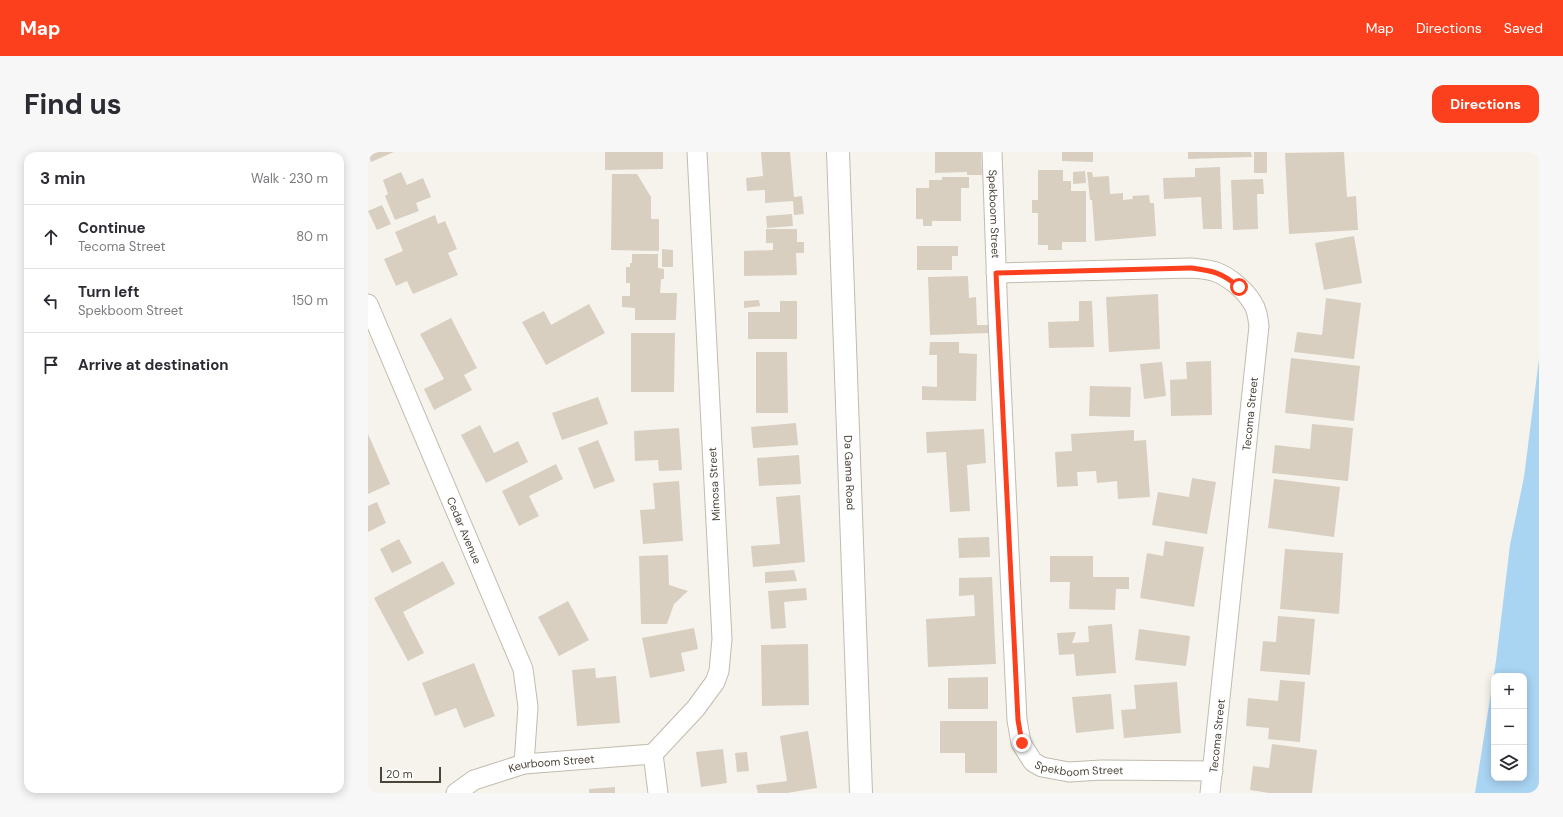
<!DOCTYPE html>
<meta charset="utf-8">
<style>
:root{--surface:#fff;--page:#f7f7f7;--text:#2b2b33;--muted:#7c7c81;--line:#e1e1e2;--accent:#fc3f1d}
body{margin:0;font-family:"DM Sans",sans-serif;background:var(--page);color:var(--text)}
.controls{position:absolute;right:12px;bottom:12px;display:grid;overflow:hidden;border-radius:8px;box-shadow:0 2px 10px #0003}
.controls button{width:36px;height:36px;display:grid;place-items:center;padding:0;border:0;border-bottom:1px solid var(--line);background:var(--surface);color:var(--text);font:20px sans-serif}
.scale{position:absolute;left:12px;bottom:10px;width:61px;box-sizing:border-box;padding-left:4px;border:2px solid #4b4439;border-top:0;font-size:11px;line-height:14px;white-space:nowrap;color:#4b4439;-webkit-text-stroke:3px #fff;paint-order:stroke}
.stop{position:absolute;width:12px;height:12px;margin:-9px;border:3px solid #fc3f1d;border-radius:50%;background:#fff}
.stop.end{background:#fc3f1d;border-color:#fff;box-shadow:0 1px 4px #0008}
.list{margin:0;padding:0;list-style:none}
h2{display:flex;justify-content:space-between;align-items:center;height:52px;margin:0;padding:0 16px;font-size:17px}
h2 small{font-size:13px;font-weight:400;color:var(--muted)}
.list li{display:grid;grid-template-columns:26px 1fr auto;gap:12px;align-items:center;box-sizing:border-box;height:64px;padding:0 16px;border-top:1px solid var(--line)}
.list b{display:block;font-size:15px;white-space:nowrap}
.list p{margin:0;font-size:13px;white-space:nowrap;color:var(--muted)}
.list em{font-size:13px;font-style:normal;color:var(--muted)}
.icon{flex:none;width:22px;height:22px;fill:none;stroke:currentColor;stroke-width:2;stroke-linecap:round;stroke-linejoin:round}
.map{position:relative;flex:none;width:1171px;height:641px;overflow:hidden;border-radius:12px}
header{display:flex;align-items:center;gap:24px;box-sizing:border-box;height:56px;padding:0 20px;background:var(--accent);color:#fff}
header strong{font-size:19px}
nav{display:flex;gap:22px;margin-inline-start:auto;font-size:14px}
.intro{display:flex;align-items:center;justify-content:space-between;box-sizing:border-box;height:96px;padding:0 24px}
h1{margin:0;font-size:28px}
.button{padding:10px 18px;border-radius:12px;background:var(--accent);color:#fff;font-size:14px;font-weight:700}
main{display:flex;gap:24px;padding:0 24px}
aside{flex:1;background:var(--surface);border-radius:12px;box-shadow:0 2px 10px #0003}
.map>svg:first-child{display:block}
.water{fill:#a9d4f2;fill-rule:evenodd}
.building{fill:#d8cfc1}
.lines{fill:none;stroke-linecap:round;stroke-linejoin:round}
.minor-casing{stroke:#c2bbae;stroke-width:21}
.tertiary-casing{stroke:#c2bbae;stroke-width:24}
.minor{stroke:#fff;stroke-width:19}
.tertiary{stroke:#fff;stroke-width:22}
.route{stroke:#fc3f1d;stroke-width:5}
.labels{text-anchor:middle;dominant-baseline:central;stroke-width:3;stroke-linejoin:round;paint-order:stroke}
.street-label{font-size:11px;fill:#4b4439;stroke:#fff}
</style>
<header>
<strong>Map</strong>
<nav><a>Map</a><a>Directions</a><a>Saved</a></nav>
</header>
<div class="intro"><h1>Find us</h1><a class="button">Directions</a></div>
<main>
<aside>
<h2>3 min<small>Walk · 230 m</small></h2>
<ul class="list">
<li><svg class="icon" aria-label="ahead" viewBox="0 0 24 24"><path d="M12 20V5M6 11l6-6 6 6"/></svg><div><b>Continue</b><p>Tecoma Street</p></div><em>80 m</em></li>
<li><svg class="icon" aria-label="left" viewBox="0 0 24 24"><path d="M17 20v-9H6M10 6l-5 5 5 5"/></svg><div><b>Turn left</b><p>Spekboom Street</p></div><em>150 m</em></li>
<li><svg class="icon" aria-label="arrive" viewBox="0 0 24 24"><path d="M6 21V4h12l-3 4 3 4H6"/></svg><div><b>Arrive at destination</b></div></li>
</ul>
</aside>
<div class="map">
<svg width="1171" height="641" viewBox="0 0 1171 641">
<rect width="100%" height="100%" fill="#f6f3ec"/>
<!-- water -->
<path class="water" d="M 1171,207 L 1171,641 L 1107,641 L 1128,509 L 1142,393 L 1156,325 ZM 1126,524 L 1156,524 L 1156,626 L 1126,626 Z"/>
<!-- building -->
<g class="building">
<path d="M 0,0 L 26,0 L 3,10 Z"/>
<path d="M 237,0 L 295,0 L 295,17 L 237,18 Z"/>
<path d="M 393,0 L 422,0 L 426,45 L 434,44 L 436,62 L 426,63 L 425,49 L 397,51 L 397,38 L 379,39 L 378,26 L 395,24 Z"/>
<path d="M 567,0 L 613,0 L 614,23 L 599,23 L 599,20 L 567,21 Z"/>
<path d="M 694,0 L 725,0 L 725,10 L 694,9 Z"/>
<path d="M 820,0 L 883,0 L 884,5 L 820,7 Z"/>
<rect x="886" y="0" width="13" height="21"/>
<path d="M 976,0 L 979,45 L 988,44 L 990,78 L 921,82 L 917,1 Z"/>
<path d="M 852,15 L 854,77 L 835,77 L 833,45 L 796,47 L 795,26 L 827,25 L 827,16 Z"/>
<path d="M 670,18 L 695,18 L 695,29 L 703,29 L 703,39 L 718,39 L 718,90 L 694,90 L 694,98 L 680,98 L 680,93 L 670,93 L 670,61 L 664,61 L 664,48 L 670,48 Z"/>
<path d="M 717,19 L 718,31 L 705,32 L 705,20 Z"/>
<path d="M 33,20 L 39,33 L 55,26 L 63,45 L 48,51 L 51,59 L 27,68 L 17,44 L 20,42 L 15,28 Z"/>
<path d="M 719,20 L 724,20 L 725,25 L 741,24 L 742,42 L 755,41 L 755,48 L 765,47 L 764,44 L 781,43 L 782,51 L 786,51 L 788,84 L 727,89 L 724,48 L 722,48 Z"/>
<path d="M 244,22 L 269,22 L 283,45 L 283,67 L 291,67 L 291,99 L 243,98 Z"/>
<path d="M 574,25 L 601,25 L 601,36 L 593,36 L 593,69 L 564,69 L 564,74 L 555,74 L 555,67 L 548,67 L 548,36 L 561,36 L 561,28 L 574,28 Z"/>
<path d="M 895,27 L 896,42 L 889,42 L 890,77 L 865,78 L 863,28 Z"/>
<path d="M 14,53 L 23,72 L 9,78 L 0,59 Z"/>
<path d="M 424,62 L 425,74 L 399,76 L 398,64 Z"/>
<path d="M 67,63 L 70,72 L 77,69 L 89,97 L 80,101 L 90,123 L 45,142 L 39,129 L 28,134 L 16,107 L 35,99 L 27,80 Z"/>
<path d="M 398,77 L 429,77 L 429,90 L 436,90 L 436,101 L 428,101 L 429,123 L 376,124 L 376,99 L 405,98 L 405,91 L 398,91 Z"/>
<path d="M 986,84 L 994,131 L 956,138 L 947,91 Z"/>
<path d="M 549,94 L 590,94 L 590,104 L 584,104 L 584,118 L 549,118 Z"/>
<path d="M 294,97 L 305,98 L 305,115 L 294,115 Z"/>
<path d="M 264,102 L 290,102 L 290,116 L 296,117 L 296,127 L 293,127 L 292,141 L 309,141 L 308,168 L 267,168 L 267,156 L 254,155 L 254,144 L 262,144 L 262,131 L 258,131 L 258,115 L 262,115 L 262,111 L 264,111 Z"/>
<path d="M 600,124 L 601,146 L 608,145 L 609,173 L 621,173 L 621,181 L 562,183 L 560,125 Z"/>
<path d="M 790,142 L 792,197 L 741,200 L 738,145 Z"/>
<path d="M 958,146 L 993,151 L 986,207 L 926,200 L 929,180 L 954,183 Z"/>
<path d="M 391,148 L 392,154 L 376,156 L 376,149 Z"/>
<path d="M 412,149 L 429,149 L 429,187 L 380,187 L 380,160 L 412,160 Z"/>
<path d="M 711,149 L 724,149 L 726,195 L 681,196 L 680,170 L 711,169 Z"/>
<path d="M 221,152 L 237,181 L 178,213 L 154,170 L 176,159 L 183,173 Z"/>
<path d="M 83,166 L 109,216 L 96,223 L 104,238 L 66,258 L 56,237 L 76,227 L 52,182 Z"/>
<path d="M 263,181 L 307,181 L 306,240 L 263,240 Z"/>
<path d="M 562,190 L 591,190 L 591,201 L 609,202 L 608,249 L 554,248 L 554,234 L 569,235 L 569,203 L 561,203 Z"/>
<path d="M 388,200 L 419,200 L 420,261 L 388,261 Z"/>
<path d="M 923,206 L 992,214 L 986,269 L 917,261 Z"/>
<path d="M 843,209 L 844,263 L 803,264 L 802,228 L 819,227 L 818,210 Z"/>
<path d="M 794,210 L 798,244 L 776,247 L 772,212 Z"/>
<path d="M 722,234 L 763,235 L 762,265 L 721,264 Z"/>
<path d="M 230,245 L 240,272 L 194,288 L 184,261 Z"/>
<path d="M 428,271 L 430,293 L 385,296 L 383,275 Z"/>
<path d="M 944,272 L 985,276 L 980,329 L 904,321 L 907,293 L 942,297 Z"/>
<path d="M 112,273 L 126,301 L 150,289 L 160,310 L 118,331 L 93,283 Z"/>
<path d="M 311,276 L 314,318 L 291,319 L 290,308 L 267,309 L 266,279 Z"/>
<path d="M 616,277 L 618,311 L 599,313 L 602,359 L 582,360 L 578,300 L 559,301 L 558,280 Z"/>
<path d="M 766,278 L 766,289 L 778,288 L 782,345 L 750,347 L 749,329 L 729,331 L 728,319 L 709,320 L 710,334 L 689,335 L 687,300 L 704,299 L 703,282 Z"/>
<path d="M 0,282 L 22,332 L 0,342 Z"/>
<path d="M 230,288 L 247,329 L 226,337 L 210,296 Z"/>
<path d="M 431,303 L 433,332 L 391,334 L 389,306 Z"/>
<path d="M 188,312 L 195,327 L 161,344 L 171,364 L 151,374 L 134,339 Z"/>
<path d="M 824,326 L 848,330 L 839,382 L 784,373 L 790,340 L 821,345 Z"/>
<path d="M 906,327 L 972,335 L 966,385 L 900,376 Z"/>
<path d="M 311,329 L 315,389 L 275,392 L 272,358 L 287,357 L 285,331 Z"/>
<path d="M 432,343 L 437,410 L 385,415 L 383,394 L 412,392 L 408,345 Z"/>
<path d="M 9,350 L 18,371 L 0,380 L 0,354 Z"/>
<path d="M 621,385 L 622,405 L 591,406 L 590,386 Z"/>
<path d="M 31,387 L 44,411 L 24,421 L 12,397 Z"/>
<path d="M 797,389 L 836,395 L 826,455 L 772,446 L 779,401 L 795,404 Z"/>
<path d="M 917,397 L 975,401 L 971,462 L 912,457 Z"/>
<path d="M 300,403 L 301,433 L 320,439 L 306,452 L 299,472 L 273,472 L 271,404 Z"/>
<path d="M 682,404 L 725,404 L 725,425 L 761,425 L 761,437 L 748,437 L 747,458 L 701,457 L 702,430 L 682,430 Z"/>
<path d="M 75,409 L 87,432 L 35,460 L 56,501 L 40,509 L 6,446 Z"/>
<path d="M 426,418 L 429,429 L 397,431 L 397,420 Z"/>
<path d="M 624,425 L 628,512 L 560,515 L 558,467 L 607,464 L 606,443 L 591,444 L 591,426 Z"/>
<path d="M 438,436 L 439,448 L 416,450 L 418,476 L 403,477 L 400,439 Z"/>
<path d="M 200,449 L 221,488 L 191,504 L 170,465 Z"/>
<path d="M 910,464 L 947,467 L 942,523 L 892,519 L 895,489 L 908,490 Z"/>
<path d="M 744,472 L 748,521 L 708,524 L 706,502 L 691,503 L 689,481 L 708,480 L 704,491 L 721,490 L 720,474 Z"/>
<path d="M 326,476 L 330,497 L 313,501 L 317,519 L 282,526 L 274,486 Z"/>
<path d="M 771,477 L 822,484 L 818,514 L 767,508 Z"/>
<path d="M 440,492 L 441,553 L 394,554 L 393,493 Z"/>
<path d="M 106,511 L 127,564 L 96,576 L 88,556 L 67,564 L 54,531 Z"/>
<path d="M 227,516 L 228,526 L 248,524 L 252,571 L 209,574 L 204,518 Z"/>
<path d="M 620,525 L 620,557 L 580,557 L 580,526 Z"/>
<path d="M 912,528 L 937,530 L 932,590 L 900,587 L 901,576 L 878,574 L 880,546 L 910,549 Z"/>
<path d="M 809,530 L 813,581 L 756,586 L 753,558 L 768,557 L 766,533 Z"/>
<path d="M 743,542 L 746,577 L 708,581 L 704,545 Z"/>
<path d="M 572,569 L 629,569 L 629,621 L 597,621 L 597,601 L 572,601 Z"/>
<path d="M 440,579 L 449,636 L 419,641 L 390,641 L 388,633 L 419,629 L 412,584 Z"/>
<path d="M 904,592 L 949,598 L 944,641 L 901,641 L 882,638 L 885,614 L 901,616 Z"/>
<path d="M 355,597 L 359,631 L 333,635 L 328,600 Z"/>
<path d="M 379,600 L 381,619 L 369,620 L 367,601 Z"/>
<path d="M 247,635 L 247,641 L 221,641 L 221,637 Z"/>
</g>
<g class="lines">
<defs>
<g id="minor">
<path id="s1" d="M 624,0 L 630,167 L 649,568 L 653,591 L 665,610 L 674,615 L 701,620 L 734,618 L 845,619"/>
<path d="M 628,121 L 823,116 C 831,117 840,117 848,120 C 861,125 876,137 884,150 C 889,157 890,166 891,174 L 842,641"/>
<path id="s2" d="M 0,152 L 155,517 L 160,555 L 156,612"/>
<path d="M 285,602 L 328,556 L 347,530 L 351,519 L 354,487 L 329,0"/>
<path d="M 285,602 L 290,641"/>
<path id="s3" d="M 88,641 L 106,628 L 156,612 L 285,602"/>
</g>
<g id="tertiary">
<path id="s4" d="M 470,0 L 493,641"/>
</g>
</defs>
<!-- minor casing -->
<use href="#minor" class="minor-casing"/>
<!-- tertiary casing -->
<use href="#tertiary" class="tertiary-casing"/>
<!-- minor -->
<use href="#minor" class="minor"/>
<!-- tertiary -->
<use href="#tertiary" class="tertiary"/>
</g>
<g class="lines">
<!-- route -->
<path class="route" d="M 654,591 L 650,568 L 628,121 L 823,116 C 845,119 853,120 871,135"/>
</g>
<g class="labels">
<!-- street labels -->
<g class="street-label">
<text stroke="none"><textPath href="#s1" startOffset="62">Spekboom Street</textPath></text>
<text transform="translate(882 262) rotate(-84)">Tecoma Street</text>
<text stroke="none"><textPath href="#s4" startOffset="321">Da Gama Road</textPath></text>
<text transform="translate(346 332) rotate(-93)">Mimosa Street</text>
<text stroke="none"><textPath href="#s2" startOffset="246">Cedar Avenue</textPath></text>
<text transform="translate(849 584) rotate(-84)">Tecoma Street</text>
<text stroke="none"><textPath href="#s3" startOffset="102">Keurboom Street</textPath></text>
<text stroke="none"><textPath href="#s1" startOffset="662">Spekboom Street</textPath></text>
</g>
</g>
</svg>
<div class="controls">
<button>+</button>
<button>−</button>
<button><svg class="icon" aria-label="layers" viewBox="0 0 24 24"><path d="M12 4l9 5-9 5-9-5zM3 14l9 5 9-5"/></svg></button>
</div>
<div class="scale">20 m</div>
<div class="stop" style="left:871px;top:135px"></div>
<div class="stop end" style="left:654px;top:591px"></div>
</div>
</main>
